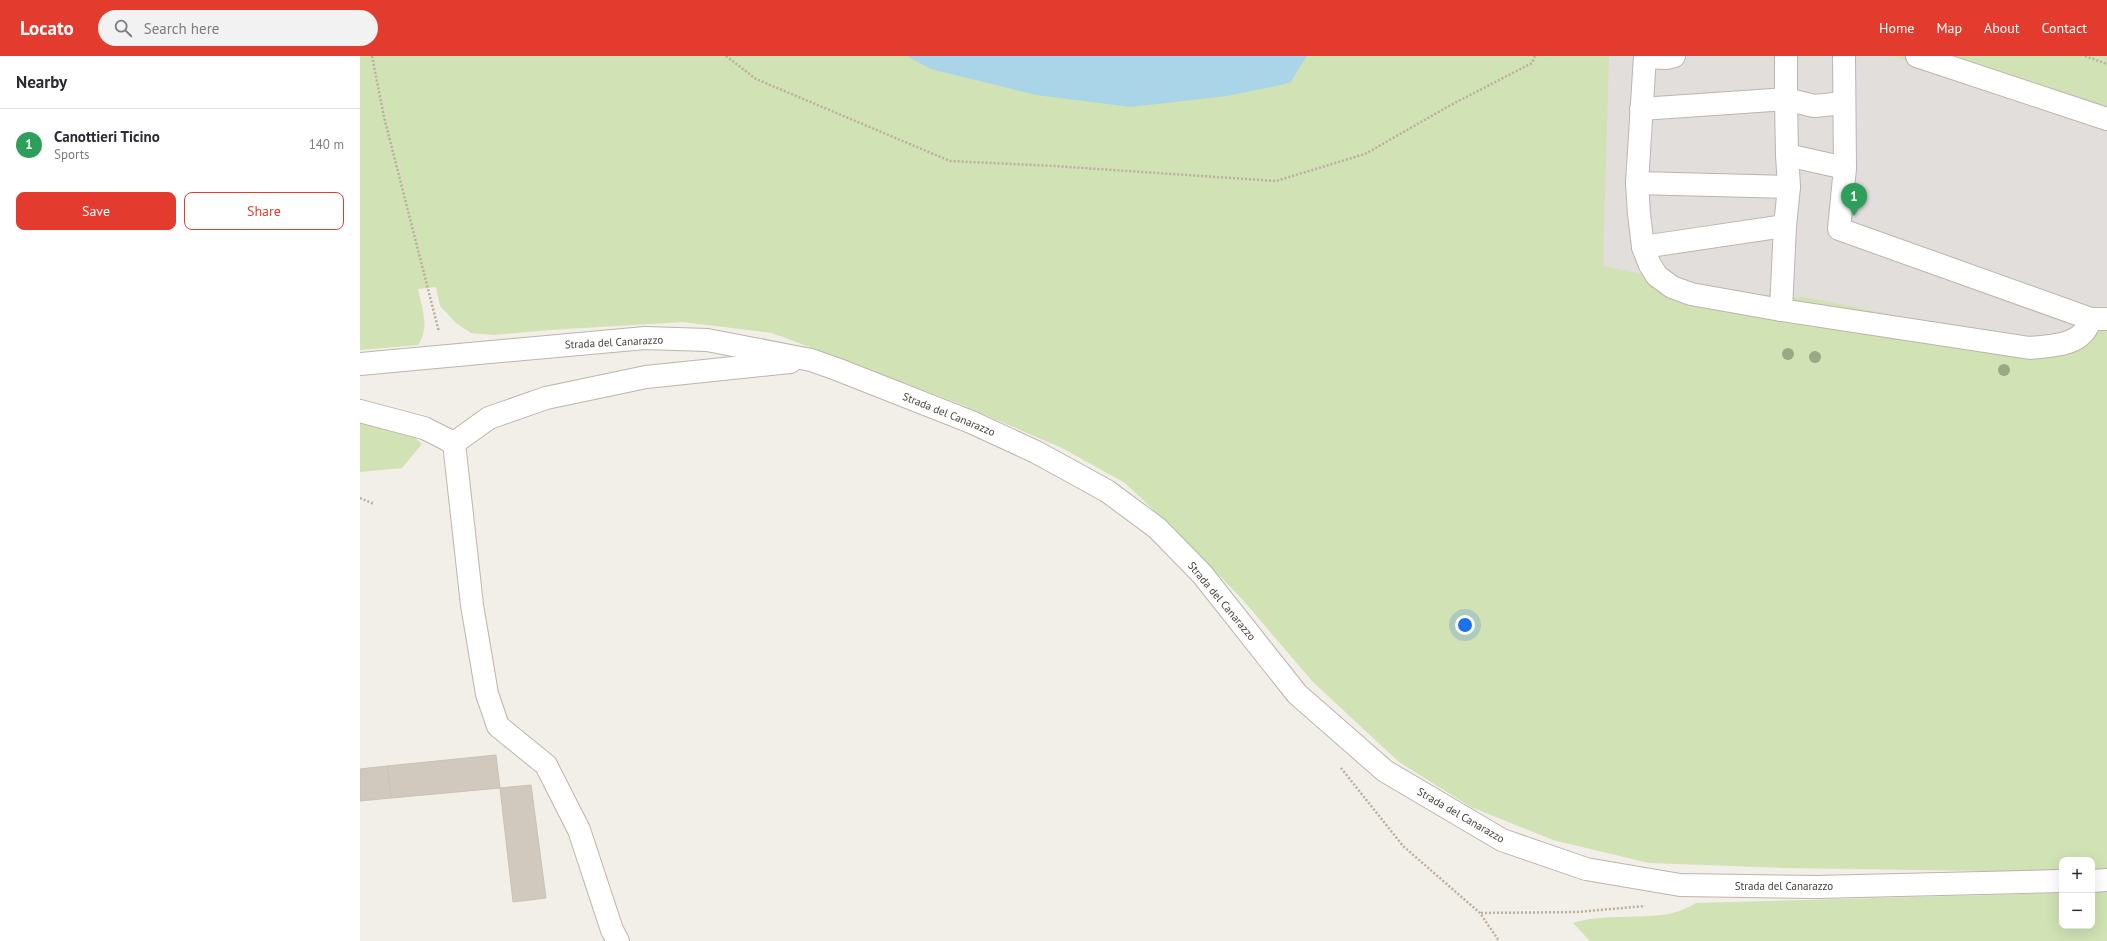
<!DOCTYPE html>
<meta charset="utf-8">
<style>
:root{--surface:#fff;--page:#f2f2f3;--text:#2b2b33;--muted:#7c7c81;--line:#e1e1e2;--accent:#e33b2e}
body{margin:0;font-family:"PT Sans",sans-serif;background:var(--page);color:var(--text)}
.controls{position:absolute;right:12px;bottom:12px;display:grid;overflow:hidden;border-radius:8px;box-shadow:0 4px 16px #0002}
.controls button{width:36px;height:36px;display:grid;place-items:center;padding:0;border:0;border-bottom:1px solid var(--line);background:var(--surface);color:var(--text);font:20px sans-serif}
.you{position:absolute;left:1105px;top:569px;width:14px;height:14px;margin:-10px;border:3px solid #fff;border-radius:50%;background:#1a73e8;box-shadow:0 0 0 6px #1a73e833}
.badge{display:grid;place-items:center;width:26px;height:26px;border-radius:50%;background:var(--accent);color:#fff;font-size:13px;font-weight:700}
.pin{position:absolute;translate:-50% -33px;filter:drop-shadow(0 1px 2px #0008)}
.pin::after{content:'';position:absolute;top:21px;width:14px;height:12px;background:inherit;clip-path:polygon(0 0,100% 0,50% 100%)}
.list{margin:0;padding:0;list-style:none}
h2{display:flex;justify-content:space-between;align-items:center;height:52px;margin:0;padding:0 16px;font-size:17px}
h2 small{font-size:13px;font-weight:400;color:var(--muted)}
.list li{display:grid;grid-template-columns:26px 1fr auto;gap:12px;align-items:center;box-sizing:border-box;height:72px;padding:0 16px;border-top:1px solid var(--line)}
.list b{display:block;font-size:15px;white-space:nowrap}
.list p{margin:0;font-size:13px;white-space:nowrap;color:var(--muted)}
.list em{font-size:13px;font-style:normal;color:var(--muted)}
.actions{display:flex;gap:8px;padding:12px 16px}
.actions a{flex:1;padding:9px 0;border:1px solid var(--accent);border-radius:8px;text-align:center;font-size:14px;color:var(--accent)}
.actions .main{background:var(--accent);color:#fff}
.icon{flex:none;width:22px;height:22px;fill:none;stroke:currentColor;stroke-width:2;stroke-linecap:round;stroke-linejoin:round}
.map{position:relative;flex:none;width:1747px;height:885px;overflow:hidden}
header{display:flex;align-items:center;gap:24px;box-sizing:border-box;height:56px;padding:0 20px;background:var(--accent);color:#fff}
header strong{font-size:19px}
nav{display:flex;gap:22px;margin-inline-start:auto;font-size:14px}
.search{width:280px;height:36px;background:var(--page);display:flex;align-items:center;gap:10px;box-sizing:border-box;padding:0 14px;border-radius:22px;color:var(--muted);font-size:15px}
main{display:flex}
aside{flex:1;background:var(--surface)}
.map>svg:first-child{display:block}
.green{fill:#d1e2b5}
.parking{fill:#e1dedc}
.water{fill:#aad4e8}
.building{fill:#d2c9be;stroke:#ccc0b2}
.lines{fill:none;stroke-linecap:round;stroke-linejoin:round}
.minor-casing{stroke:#bcb5ab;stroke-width:24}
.path{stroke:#bdaf9e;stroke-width:2.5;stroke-dasharray:2 2;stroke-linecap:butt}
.minor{stroke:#fff;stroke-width:22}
.tree{fill:#98a983}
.labels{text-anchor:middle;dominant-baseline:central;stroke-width:3;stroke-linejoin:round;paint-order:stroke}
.street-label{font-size:11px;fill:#443e37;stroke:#fff}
</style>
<header>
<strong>Locato</strong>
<div class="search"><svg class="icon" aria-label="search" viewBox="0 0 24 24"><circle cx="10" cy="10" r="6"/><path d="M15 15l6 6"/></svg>Search here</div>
<nav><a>Home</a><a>Map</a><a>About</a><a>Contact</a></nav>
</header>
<main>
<aside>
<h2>Nearby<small></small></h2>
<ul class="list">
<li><span class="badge" style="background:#2e9e5b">1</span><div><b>Canottieri Ticino</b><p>Sports</p></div><em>140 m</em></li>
</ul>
<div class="actions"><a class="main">Save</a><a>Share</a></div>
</aside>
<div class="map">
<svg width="1747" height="885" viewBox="0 0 1747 885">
<rect width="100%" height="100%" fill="#f2eee8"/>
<!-- green -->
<g class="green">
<path d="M 0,0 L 1747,0 L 1747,815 L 1732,815 L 1732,804 L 1702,804 L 1702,816 L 1697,816 L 1425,812 L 1289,807 L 1193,784 L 1111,751 L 1039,706 L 953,626 L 882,543 L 822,481 L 765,427 L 702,392 L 600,348 L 412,277 L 323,266 L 189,274 L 134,279 L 111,277 L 96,267 L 80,250 L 76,231 L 58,233 C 62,252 70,271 58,289 L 0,294 Z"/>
<path d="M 0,363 L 44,372 L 62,388 L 42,412 L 0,416 Z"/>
<path d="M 1732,836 L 1747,836 L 1747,885 L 1230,885 L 1213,867 C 1245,857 1280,864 1313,857 C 1321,855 1329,851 1336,847 L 1702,837 L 1702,870 L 1732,870 Z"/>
</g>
<!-- parking -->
<path class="parking" d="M 1249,0 L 1534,0 L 1747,73 L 1747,258 L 1704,280 L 1663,286 L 1450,242 L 1370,236 L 1243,210 Z"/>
<!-- water -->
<path class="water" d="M 547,0 L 947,0 L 930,27 L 867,40 L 771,51 L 676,39 L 571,13 Z"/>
<!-- building -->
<g class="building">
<path d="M 136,699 L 140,732 L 31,742 L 27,710 Z"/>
<path d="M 27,710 L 31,742 L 0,745 L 0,713 Z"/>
<path d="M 171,729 L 186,842 L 153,846 L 140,732 Z"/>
</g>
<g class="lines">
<defs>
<g id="minor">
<path d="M 1285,0 L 1277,127 L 1279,158 L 1283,191 L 1290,209 L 1297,220 L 1312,231 L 1331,238 L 1421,254 L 1670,292 C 1686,290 1711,290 1723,277 C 1727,273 1729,267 1731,263"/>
<path d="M 1426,0 L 1426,43 L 1454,50 L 1484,47"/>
<path d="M 1484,0 L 1485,112 L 1479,173 L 1731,263 L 1747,263"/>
<path d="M 1557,0 L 1747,63"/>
<path d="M 1285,1 L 1306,2 L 1314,0"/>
<path d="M 1281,53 L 1426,43 L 1427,99 L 1485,112"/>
<path d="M 1277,127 L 1429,131"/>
<path d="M 1283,191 L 1425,170"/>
<path d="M 1421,254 L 1425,170 L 1429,131 L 1427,99"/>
<path d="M 0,308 L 285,282 L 347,284 L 451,304 L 479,314 L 611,366 L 676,396 L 747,435 L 797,472 L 842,518 L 937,638 L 1025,715 L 1142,784 L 1226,813 L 1320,829 L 1457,831 L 1702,825"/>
<path d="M 0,355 L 64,372 L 94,387 L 129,362 L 186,342 L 286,321 L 430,306"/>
<path d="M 94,387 L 112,549 L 127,638 L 138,670 L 186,709 L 219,774 L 252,874 L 258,885"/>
<path d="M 1732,825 L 1747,824"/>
</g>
</defs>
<!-- minor casing -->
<use href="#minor" class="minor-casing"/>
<!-- path -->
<g class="path">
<path d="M 12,0 L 24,61 L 79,276"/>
<path d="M 366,0 L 396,23 L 590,105 L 694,110 L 916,125 L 1005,98 L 1089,50 L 1172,7 L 1175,0"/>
<path d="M 1725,0 L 1747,8"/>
<path d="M 0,442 L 14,448"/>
<path d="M 981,712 L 1043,790 L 1120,857 L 1139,885"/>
<path d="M 1121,857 L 1217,856 L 1285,850"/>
</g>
<!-- minor -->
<use href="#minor" class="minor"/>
</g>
<!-- trees -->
<g class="tree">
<circle cx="1428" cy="298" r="6"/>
<circle cx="1455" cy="301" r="6"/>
<circle cx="1644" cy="314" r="6"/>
</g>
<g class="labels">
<!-- street labels -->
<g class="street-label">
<text transform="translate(254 286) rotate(-3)">Strada del Canarazzo</text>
<text transform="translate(589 358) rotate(22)">Strada del Canarazzo</text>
<text transform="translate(862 545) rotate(50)">Strada del Canarazzo</text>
<text transform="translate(1101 759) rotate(30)">Strada del Canarazzo</text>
<text x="1424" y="830">Strada del Canarazzo</text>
</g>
</g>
</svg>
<div class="controls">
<button>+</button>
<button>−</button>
</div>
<div class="you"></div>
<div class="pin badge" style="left:1494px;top:160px;background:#2e9e5b">1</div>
</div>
</main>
